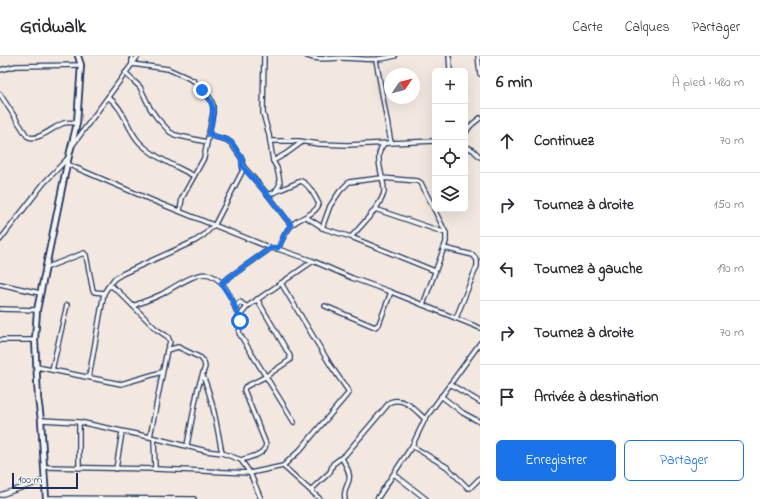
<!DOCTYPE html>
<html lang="fr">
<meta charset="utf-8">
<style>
:root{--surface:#fff;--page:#f2f2f3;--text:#2b2b33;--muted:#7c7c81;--line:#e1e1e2;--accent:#1a73e8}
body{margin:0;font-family:"Indie Flower",sans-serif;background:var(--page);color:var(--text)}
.controls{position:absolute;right:12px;top:12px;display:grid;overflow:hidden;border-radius:6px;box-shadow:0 4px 16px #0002}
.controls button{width:36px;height:36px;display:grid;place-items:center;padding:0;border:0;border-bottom:1px solid var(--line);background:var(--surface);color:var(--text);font:20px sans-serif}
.compass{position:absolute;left:384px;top:12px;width:36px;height:36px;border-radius:50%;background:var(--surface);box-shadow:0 4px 16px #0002;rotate:55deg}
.scale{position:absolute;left:12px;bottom:10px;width:66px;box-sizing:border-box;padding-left:4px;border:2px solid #1b2f5e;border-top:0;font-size:11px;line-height:14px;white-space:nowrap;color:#1b2f5e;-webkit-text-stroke:3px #f6f6f2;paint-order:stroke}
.stop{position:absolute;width:12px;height:12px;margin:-9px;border:3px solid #1a73e8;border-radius:50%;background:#fff}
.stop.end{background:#1a73e8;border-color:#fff;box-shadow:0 1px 4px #0008}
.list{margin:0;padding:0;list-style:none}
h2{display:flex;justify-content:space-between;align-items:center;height:52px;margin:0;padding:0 16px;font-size:17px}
h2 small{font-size:13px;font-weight:400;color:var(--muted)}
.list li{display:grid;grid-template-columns:26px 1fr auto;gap:12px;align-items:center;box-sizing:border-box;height:64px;padding:0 16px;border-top:1px solid var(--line)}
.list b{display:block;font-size:15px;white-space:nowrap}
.list em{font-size:13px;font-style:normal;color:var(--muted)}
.actions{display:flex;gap:8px;padding:12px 16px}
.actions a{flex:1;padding:9px 0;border:1px solid var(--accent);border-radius:6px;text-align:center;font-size:14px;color:var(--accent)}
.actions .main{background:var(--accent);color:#fff}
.icon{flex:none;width:22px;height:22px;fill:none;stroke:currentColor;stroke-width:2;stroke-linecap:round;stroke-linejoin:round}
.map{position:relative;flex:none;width:480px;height:443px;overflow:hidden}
header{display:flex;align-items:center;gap:24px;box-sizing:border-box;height:56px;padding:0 20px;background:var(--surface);border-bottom:1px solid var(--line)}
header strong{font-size:19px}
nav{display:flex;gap:22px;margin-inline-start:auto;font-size:14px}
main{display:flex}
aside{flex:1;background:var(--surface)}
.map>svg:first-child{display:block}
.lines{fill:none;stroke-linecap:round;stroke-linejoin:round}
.minor-casing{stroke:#1b2f5e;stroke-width:6}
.tertiary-casing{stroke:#1b2f5e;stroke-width:8}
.minor{stroke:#f6f6f2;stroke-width:3.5}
.tertiary{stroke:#f6f6f2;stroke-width:4.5}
.route{stroke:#1a73e8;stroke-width:5}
</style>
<header>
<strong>Gridwalk</strong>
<nav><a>Carte</a><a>Calques</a><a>Partager</a></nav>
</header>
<main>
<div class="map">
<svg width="480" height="443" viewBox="0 0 480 443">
<rect width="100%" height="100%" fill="#f2e8df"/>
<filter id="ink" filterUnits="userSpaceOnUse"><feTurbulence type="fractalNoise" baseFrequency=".025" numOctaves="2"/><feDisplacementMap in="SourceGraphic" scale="8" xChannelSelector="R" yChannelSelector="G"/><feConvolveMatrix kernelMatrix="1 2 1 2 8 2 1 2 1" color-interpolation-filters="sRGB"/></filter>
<g filter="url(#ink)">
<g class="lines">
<defs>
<g id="minor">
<path d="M 132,0 L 132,8 L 168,13 L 186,21 L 194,25 L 210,42 L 213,49 L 213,57 L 204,102 L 182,142 L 180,155"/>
<path d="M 264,0 L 263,57 L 269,79 L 273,105 L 277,112 L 279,121 L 280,128 L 275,136"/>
<path d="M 307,0 C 319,5 329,2 341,2 C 361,2 375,6 395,0"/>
<path d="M 449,0 L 450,15"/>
<path d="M 478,0 L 480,18"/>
<path d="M 376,4 L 391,87"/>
<path d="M 0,14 L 16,10 L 81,9"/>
<path d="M 125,17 L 140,31 L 150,52 L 157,62 L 170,76 L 175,79 L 207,86"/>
<path d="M 0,38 L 27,80 C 37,87 54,70 64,67 C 68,66 73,67 77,67"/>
<path d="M 108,41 C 125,53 127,74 140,87 C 155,102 176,110 194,120"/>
<path d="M 465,80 C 467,71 473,68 480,62"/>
<path d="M 270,85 L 299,85 L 319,88 L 347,89 L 435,85"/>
<path d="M 72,90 L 138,0"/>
<path d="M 465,90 L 473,94 L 480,101"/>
<path d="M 273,105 L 287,97 L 302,86"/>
<path d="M 67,108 L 156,146 L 271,192 L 278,193 L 313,205 L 352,222 L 391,236 L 480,272"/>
<path d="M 243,110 L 268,139 L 291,169"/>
<path d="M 268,139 L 301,125 C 309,128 315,140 319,148 C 315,159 301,161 293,168 C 285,175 282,184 278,193"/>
<path d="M 375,153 L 446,177 L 446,186 L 423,249"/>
<path d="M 306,161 L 325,173 L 351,181 L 435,215"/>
<path d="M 322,172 L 330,150 L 340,135 L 349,126 L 381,122 L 418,125 L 421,127 L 446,177"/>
<path d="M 351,181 C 360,171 382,149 384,136 C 385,122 372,100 384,88"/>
<path d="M 0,184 L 44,127 L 68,102"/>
<path d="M 444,192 L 473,199 L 477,204 L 477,210 L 456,262"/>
<path d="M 45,212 L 84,197 L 86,199 L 93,235 L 95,236 L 104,237"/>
<path d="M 221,227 L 271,192"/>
<path d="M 0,228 L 40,237"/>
<path d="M 108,231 L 114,223 L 122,218 L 195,185 L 204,179 L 215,168 L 243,114 L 242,103 L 231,87 L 227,84 L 209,79"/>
<path d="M 133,250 C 142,246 152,243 162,238 C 173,232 198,214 210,219 C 227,225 235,250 240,265"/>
<path d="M 325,250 L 375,271 L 379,268 L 391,236"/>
<path d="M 235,251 L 240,246 L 247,251"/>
<path d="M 0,253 L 37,254"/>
<path d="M 0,284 L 35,284"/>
<path d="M 37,311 L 121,328 L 162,316"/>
<path d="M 52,314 L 67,249"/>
<path d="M 203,320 C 213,344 217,371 222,397"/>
<path d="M 89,321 L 104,237 L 108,231 L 111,230 L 117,234 L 156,273 L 168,281 L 170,286 L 167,294"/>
<path d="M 450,328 L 480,346"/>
<path d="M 441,340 L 463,357 L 480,366"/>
<path d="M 41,364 L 79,366 L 150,381 L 206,395 L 222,397 L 241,404 L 250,417 L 261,443"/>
<path d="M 294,366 L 239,277 L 242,257 L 248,250 L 313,205"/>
<path d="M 150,381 L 167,294 L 178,291 L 201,302 L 204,306 L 205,311 L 198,332 L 187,389"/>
<path d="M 154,382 L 155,413"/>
<path d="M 412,390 L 447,411 L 468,432 L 470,432 L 480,422"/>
<path d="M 342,402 C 345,409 351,416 349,424 C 347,431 343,435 345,443"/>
<path d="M 241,404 C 250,401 265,399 266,388 L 244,334 L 245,331 L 265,321 L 290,304 L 290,300 L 257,243"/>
<path d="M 283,410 L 320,443"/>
<path d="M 44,411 L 155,413 L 250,417 L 283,410 L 300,394 L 346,340 L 349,336 L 331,310 L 281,227"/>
<path d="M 79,412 L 79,366"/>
<path d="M 116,413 L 122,376"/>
<path d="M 394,418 L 426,443"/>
<path d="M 311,435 L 314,431 L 330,416 L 333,408 L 345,399 L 390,346 C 405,341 414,353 425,363"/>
<path d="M 0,439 L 45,424"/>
<path d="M 46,442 L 194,443"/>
<path d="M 377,443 L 412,390 L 425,363 L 480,287"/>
</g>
<path id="tertiary" d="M 46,443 L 41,364 L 38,342 L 35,284 L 37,254 L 67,108 L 77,67 L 80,23 L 81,9 L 78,0"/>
</defs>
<!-- minor casing -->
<use href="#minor" class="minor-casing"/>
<!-- tertiary casing -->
<use href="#tertiary" class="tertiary-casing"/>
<!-- minor -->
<use href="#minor" class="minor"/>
<!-- tertiary -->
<use href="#tertiary" class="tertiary"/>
</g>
</g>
<g class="lines" filter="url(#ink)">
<!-- route -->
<path class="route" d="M 202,34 C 218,51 213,58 209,79 L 227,84 L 232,87 L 242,103 L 242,110 L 268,139 L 291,169 L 286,176 L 278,192 L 271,192 L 221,227 L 233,245 L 240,265"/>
</g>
</svg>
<div class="controls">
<button>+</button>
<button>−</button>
<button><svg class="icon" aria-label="locate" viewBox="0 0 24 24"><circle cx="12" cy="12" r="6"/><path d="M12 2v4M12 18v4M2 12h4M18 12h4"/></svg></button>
<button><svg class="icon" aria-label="layers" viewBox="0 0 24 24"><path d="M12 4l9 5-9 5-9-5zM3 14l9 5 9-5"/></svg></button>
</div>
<svg class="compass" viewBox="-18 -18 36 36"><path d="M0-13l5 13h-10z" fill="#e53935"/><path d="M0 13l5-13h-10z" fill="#7c7c81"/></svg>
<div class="scale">100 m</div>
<div class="stop" style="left:240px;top:265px"></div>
<div class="stop end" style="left:202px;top:34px"></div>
</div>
<aside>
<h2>6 min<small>À pied · 480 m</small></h2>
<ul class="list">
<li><svg class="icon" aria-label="ahead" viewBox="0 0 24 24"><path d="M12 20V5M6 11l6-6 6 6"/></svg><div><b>Continuez</b></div><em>70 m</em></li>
<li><svg class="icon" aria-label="right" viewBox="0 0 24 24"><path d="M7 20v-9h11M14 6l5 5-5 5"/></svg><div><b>Tournez à droite</b></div><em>150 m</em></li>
<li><svg class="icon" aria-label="left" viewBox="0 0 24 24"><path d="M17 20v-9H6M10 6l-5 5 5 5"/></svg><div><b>Tournez à gauche</b></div><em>190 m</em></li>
<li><svg class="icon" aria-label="right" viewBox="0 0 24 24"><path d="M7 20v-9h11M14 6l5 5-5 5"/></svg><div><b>Tournez à droite</b></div><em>70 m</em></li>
<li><svg class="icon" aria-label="arrive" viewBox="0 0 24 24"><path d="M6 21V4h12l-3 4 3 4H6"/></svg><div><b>Arrivée à destination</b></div></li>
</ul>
<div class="actions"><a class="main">Enregistrer</a><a>Partager</a></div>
</aside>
</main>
